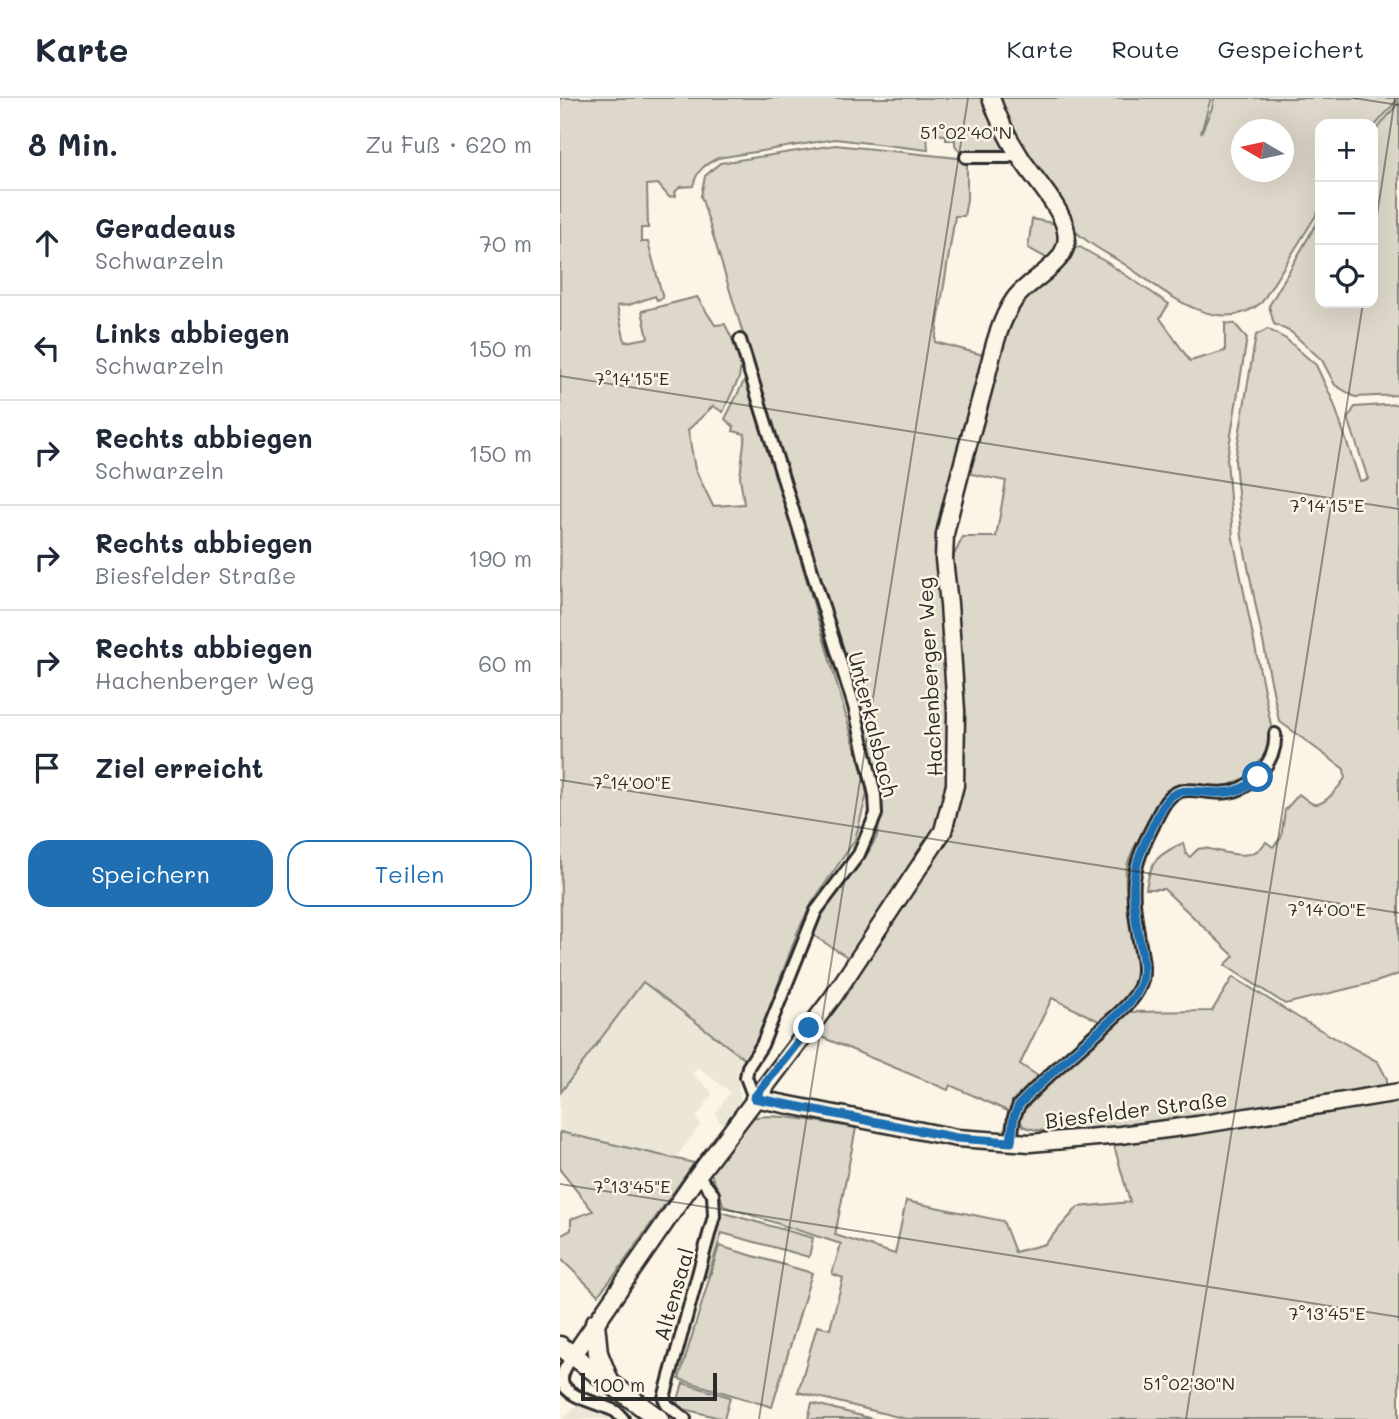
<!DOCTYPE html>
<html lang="de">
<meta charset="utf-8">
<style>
:root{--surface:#fff;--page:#f6f6f7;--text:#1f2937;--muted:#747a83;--line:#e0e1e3;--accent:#1f6fb2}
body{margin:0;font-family:Mali,sans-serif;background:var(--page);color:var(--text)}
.controls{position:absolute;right:21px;top:21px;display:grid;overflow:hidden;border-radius:14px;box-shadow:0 7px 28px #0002}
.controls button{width:63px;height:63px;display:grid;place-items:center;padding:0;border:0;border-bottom:2px solid var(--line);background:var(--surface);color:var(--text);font:35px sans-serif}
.compass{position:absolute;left:671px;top:21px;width:63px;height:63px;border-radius:50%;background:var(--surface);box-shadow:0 7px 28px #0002;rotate:279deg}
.scale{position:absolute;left:21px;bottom:18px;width:136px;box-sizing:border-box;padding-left:7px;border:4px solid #2b2b2b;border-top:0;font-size:19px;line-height:24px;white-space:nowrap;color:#2b2b2b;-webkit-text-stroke:5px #fcf5e5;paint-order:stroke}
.stop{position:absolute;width:21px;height:21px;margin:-16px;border:5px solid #1f6fb2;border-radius:50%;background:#fff}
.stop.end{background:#1f6fb2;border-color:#fff;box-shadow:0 2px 7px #0008}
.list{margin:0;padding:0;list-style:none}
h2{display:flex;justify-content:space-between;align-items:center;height:91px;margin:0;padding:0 28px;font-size:30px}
h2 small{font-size:23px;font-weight:400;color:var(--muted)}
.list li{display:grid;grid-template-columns:46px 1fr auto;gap:21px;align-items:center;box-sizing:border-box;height:105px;padding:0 28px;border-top:2px solid var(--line)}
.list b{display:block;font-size:26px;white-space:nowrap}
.list p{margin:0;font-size:23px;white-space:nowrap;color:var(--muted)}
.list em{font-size:23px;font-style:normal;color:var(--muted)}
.actions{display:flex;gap:14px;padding:21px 28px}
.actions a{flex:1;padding:16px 0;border:2px solid var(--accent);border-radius:21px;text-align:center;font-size:24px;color:var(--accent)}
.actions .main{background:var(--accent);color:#fff}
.icon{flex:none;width:38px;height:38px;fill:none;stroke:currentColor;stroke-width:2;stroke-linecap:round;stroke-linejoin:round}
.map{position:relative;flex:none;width:839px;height:1321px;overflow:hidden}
header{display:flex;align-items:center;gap:42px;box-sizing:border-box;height:98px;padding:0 35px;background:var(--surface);border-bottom:2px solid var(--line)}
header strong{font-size:33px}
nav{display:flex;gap:38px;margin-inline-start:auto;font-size:24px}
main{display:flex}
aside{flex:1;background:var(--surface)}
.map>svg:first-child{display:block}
.built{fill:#ece6d7}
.green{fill:#ded8ca;stroke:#84827a;stroke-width:2;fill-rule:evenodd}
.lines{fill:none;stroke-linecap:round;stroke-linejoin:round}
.street-casing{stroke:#2b2b2b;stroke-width:16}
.secondary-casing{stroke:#2b2b2b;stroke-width:21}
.primary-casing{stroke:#2b2b2b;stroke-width:23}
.street{stroke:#fcf5e5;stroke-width:10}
.secondary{stroke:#fcf5e5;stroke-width:16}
.primary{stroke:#fcf5e5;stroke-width:18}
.route{stroke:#1f6fb2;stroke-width:9}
.ticks{fill:none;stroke:#2b2b2b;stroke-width:2;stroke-opacity:0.45}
.labels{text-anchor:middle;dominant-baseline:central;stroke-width:5;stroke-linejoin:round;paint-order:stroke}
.street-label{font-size:21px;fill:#2b2b2b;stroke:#fcf5e5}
.ticks-label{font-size:18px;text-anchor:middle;fill:#2b2b2b;stroke:#fcf5e5;stroke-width:5;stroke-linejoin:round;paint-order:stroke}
</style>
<header>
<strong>Karte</strong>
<nav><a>Karte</a><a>Route</a><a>Gespeichert</a></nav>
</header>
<main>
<aside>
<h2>8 Min.<small>Zu Fuß · 620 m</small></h2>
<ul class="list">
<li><svg class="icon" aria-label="ahead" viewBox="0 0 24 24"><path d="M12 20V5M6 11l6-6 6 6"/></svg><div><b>Geradeaus</b><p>Schwarzeln</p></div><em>70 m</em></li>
<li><svg class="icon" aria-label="left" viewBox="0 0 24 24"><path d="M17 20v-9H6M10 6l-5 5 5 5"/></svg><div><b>Links abbiegen</b><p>Schwarzeln</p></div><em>150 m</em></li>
<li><svg class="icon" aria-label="right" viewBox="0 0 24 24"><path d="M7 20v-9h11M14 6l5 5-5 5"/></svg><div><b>Rechts abbiegen</b><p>Schwarzeln</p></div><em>150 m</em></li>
<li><svg class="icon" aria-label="right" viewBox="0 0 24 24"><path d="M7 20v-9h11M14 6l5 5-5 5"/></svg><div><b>Rechts abbiegen</b><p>Biesfelder Straße</p></div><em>190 m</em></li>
<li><svg class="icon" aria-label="right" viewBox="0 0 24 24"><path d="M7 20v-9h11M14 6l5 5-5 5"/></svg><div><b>Rechts abbiegen</b><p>Hachenberger Weg</p></div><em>60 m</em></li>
<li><svg class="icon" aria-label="arrive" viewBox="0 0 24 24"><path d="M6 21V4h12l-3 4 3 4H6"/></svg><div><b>Ziel erreicht</b></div></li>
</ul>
<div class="actions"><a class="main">Speichern</a><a>Teilen</a></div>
</aside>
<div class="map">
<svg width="839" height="1321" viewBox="0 0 839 1321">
<rect width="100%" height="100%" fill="#fcf5e5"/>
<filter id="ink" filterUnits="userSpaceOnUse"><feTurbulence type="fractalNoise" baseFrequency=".0143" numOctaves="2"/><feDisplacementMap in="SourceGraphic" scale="14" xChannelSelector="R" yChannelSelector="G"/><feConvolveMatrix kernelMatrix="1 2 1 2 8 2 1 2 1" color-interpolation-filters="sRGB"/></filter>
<g filter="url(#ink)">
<!-- built -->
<g class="built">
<path d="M 83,884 L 186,962 L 177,976 L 181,1003 L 163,1026 L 158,1023 L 156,1015 L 170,994 L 138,969 L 132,976 L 150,992 L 152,997 L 136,1020 L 141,1026 L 115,1061 L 0,1034 L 0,995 Z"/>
<path d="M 18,1305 L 43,1314 L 50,1321 L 3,1321 Z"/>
</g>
<!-- green -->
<g class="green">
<path d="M 0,0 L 427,0 L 450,53 L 448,57 L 401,56 L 395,47 L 395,42 L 386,42 L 386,37 L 367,36 L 368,52 L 275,41 L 158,60 C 144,67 137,72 133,88 L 120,89 L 115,94 L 116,98 L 109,99 L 98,86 L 87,87 L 88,130 L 81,130 L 81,144 L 88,144 L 103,200 L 97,202 L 95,198 L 69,207 L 57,208 L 65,244 L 88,240 L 82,213 L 137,199 L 155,227 L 165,226 L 182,262 L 179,280 L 163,314 L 153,308 L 128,332 L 135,371 L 153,408 L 184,406 L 180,379 L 185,336 L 173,333 L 174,329 L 165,321 L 184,283 L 189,283 L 304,680 L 307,696 L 295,742 L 252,805 L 238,833 L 196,946 L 186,962 L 83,884 L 1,994 Z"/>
<path d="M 437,0 L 651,0 L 641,35 L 652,10 L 654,0 L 839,0 L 813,30 L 813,26 L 760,26 L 760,111 L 702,204 C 657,242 602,191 564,166 C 545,154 526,145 511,129 L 451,32 ZM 682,32 L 724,32 L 724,74 L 682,74 Z"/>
<path d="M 839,4 L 839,297 L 795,299 L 775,287 L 762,262 L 731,234 L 714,226 L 709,208 L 760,119 L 760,205 L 813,205 L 813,36 Z"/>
<path d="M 275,47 L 407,61 L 407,101 L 404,118 L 395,118 L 375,244 L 427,258 L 379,436 L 386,546 L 389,681 L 384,711 L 372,740 L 292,862 L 251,836 L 273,799 L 308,755 L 317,738 L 322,713 L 322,691 L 141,98 L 145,78 L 160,65 Z"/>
<path d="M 472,121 L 497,126 C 503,139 498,152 490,162 L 468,150 Z"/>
<path d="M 520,149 L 546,164 L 609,206 L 600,220 L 630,263 L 665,253 L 665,225 L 675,226 L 687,240 L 667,361 L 673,440 L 712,632 C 700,697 658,692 604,700 C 592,720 570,750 566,772 C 562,805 590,868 572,894 C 564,905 550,914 541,924 L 492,900 L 460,966 L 481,980 L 452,1003 L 452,1015 L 390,987 L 388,992 L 252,935 L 390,734 L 398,708 L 402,681 L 390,465 L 403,439 L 436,439 L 446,383 L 407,375 L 446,231 L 454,212 L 510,151 Z"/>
<path d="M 708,231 L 726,241 L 756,267 L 773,303 L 800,383 L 808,381 L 788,320 L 795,309 L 839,306 L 839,876 L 816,884 L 725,906 L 665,867 L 674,858 L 604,791 L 586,791 C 590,763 597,757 623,745 L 626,756 L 630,759 L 638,751 L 644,750 C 666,754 691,766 706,744 L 713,749 L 721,740 L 725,712 L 739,696 C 743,699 749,705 754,706 C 765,708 780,688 785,680 L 784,671 L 719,623 L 682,439 L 675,362 L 696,237 Z"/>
<path d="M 673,879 L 739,920 L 818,964 L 827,981 L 826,991 L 594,1026 C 561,1024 491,1042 463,1028 L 460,1023 L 464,1010 L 562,914 L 652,913 Z"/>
<path d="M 839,1001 L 839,1321 L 346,1321 L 238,1294 L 257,1228 L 270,1231 L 283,1180 L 272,1176 L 281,1146 L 163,1108 C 162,1094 152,1085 150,1071 C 158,1060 177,1028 187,1022 C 203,1011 275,1027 296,1030 L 275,1137 L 335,1156 L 346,1103 L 443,1123 L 455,1154 L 485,1146 L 518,1109 L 570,1104 L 553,1044 Z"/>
<path d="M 0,1034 L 134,1065 L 57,1174 L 38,1197 L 0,1160 L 0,1138 L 11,1132 L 11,1121 L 33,1113 L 0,1072 Z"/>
<path d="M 161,1114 L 253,1140 L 249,1159 L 162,1135 L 148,1179 L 140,1178 Z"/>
<path d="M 159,1148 L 252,1175 L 212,1309 L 119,1281 Z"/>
<path d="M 123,1285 L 170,1299 L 164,1321 L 116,1309 Z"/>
<path d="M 252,1305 L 313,1321 L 248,1321 Z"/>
</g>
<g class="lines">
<defs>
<g id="street">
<path d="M 406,59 L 448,59 L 458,56"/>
<path d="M 180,242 L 294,608 L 315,697 L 316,716 L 299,756 L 256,813 L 202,947 L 188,969 L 186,979 L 194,1000"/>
<path d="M 451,1044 L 454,1019 L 459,1007 C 484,980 513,956 541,931 C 554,919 573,905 580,888 C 587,872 580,852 578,835 C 570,789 571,770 593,728 C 597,719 602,707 609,700 C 632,676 668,719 704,670 C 712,660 716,649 715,636"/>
<path d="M 13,1258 C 8,1265 1,1274 2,1283 C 5,1300 43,1306 55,1313 C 58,1315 60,1318 63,1321"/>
<path d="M 125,1321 L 107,1307 L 104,1300 L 154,1118 L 153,1096 L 138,1077"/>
</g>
<g id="secondary">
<path d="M 194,1000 L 397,1040 L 470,1045 L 560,1037 L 638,1027 L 839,994"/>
<path d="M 13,1258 L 138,1077 L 273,899 L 383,733 L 395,687 L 396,613 L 389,506 L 384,461 L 385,436 C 396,387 410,340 423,292 C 431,262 437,227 454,202 C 469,179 513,166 506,133 C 502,109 472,79 459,57 C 447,39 438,20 431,0"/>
</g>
<g id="primary">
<path d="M 35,1225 L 38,1255 L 49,1283"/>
<path d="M 0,1248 L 99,1321"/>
</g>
</defs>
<!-- street casing -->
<use href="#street" class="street-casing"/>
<!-- secondary casing -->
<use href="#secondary" class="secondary-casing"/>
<!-- primary casing -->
<use href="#primary" class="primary-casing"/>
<!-- street -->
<use href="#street" class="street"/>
<!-- secondary -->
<use href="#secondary" class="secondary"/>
<!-- primary -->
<use href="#primary" class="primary"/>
</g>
</g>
<g class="lines" filter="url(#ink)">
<!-- route -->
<path class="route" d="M 249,930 L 194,1000 L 397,1040 L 451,1044 L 454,1018 L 459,1007 C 484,980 513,956 541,931 C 554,919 573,905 580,888 C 587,872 581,852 578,835 C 570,789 571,770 593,728 C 597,719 602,708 609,700 C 628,680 666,712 698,679"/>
</g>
<!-- ticks -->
<path class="ticks" d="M 793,0 L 839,7M 813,143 L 835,0M 0,278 L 839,411M 0,682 L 839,815M 0,1086 L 839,1219M 199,1321 L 408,0M 626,1321 L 803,205"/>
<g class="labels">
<!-- street labels -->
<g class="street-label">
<text transform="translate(369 579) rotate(-93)">Hachenberger Weg</text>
<text transform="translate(314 626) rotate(76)">Unterkalsbach</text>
<text transform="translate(576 1011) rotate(-7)">Biesfelder Straße</text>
<text transform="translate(113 1196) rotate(-74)">Altensaal</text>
</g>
</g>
<g class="ticks-label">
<text x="406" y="41">51°02'40"N</text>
<text x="72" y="287">7°14'15"E</text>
<text x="767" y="414">7°14'15"E</text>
<text x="72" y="691">7°14'00"E</text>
<text x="767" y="818">7°14'00"E</text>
<text x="72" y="1095">7°13'45"E</text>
<text x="767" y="1222">7°13'45"E</text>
<text x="629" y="1292">51°02'30"N</text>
</g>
</svg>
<div class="controls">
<button>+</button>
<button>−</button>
<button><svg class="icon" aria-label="locate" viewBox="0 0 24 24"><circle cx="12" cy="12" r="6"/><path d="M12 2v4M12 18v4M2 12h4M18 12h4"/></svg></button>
</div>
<svg class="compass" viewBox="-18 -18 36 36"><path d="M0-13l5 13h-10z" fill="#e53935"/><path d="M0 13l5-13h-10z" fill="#747a83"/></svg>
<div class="scale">100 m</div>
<div class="stop" style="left:698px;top:679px"></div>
<div class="stop end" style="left:249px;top:930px"></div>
</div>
</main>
